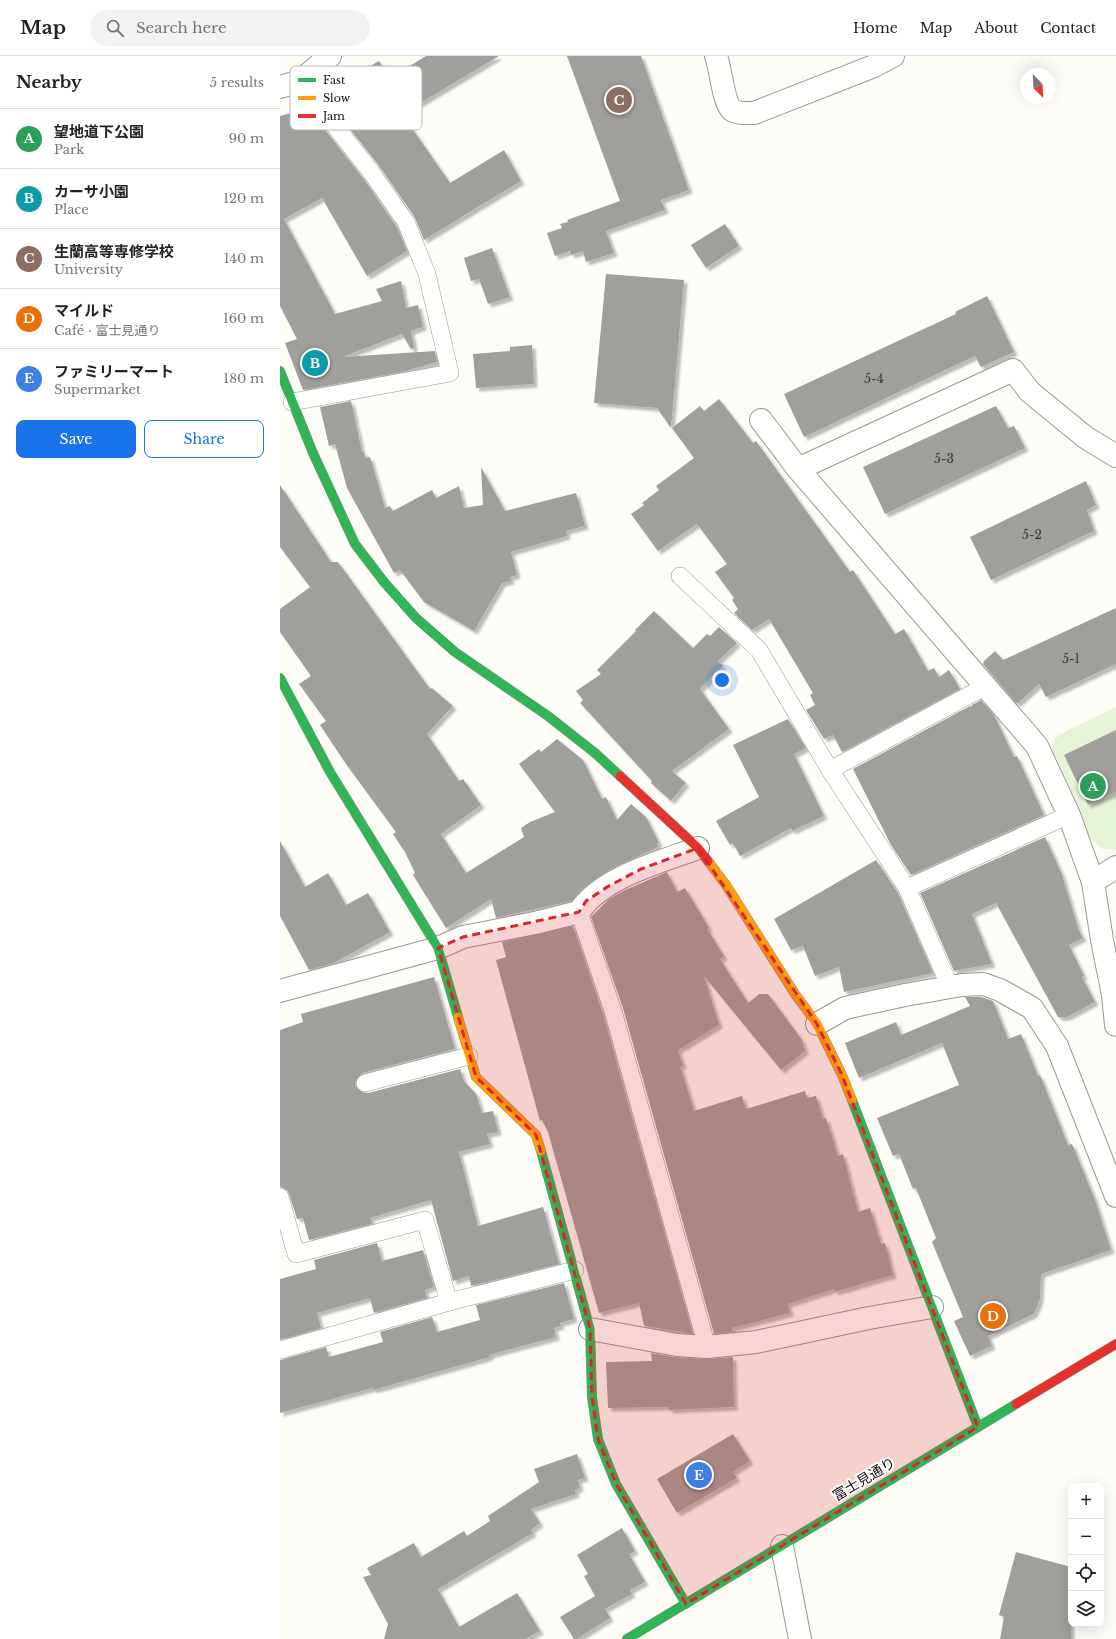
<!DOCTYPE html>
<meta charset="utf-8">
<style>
:root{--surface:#fff;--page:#f2f2f2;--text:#222;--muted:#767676;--line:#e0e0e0;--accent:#1a73e8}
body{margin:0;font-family:"Libre Baskerville","Noto Sans JP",serif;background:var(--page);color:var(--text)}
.controls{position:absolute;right:12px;bottom:12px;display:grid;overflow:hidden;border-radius:8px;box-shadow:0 4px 16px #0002}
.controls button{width:36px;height:36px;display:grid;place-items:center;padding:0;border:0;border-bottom:1px solid var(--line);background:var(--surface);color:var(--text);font:20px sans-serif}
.compass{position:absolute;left:740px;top:12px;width:36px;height:36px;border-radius:50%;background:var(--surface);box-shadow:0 4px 16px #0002;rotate:156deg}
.you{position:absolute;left:442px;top:624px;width:14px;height:14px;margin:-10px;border:3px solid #fff;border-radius:50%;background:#1a73e8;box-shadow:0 0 0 6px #1a73e833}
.badge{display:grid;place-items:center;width:26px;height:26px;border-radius:50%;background:var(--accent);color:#fff;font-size:13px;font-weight:700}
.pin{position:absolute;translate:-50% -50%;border:2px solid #fff;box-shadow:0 1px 4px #0006}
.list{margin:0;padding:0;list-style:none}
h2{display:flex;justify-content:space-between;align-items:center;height:52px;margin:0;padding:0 16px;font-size:17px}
h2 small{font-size:13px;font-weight:400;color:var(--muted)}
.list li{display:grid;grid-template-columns:26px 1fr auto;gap:12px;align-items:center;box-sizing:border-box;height:60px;padding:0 16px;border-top:1px solid var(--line)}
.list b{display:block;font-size:15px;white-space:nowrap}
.list p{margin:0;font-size:13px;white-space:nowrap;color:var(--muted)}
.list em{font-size:13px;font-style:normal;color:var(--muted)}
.actions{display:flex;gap:8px;padding:12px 16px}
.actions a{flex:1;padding:9px 0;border:1px solid var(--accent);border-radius:8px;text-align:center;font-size:14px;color:var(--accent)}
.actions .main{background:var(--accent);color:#fff}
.icon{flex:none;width:22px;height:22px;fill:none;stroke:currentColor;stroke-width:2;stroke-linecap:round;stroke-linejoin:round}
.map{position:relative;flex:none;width:836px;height:1583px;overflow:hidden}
header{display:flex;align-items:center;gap:24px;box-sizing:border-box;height:56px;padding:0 20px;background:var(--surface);border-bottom:1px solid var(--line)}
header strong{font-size:19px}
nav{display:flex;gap:22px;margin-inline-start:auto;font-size:14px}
.search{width:280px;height:36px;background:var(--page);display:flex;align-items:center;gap:10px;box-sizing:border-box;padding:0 14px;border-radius:22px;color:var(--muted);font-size:15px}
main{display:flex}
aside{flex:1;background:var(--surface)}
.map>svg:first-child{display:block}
.green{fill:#e7f3d7}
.building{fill:#a19f9c;filter:url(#shadow)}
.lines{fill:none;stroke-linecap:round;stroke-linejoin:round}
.lane-casing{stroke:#979795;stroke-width:18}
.street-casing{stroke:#979795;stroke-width:24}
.fast-casing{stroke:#8e8d8b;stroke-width:10}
.slow-casing{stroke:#8e8d8b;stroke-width:10}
.jam-casing{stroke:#8e8d8b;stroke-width:10}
.lane{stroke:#fffffe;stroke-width:17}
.street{stroke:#fffffe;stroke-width:22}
.fast{stroke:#30b455;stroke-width:9}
.slow{stroke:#ff9f0a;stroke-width:9}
.jam{stroke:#e5322d;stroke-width:9}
.marked{fill:#d62828;fill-opacity:0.2;stroke:#d62828;stroke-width:3;stroke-dasharray:8 5;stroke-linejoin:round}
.labels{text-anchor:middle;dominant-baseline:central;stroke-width:4;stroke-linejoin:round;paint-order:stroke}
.number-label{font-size:12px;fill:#353434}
.street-label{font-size:14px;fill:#111;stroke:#fff}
.key{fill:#fff;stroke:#b8b8b8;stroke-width:1}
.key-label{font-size:11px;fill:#111}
</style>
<header>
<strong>Map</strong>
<div class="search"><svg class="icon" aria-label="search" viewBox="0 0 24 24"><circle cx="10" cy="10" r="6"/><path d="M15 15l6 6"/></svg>Search here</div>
<nav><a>Home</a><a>Map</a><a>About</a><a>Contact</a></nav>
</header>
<main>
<aside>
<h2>Nearby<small>5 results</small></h2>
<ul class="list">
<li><span class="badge" style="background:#2e9e5b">A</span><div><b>望地道下公園</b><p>Park</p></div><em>90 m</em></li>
<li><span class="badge" style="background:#0f9aa8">B</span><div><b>カーサ小園</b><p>Place</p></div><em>120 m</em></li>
<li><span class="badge" style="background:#8d6e63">C</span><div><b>生蘭高等専修学校</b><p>University</p></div><em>140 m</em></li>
<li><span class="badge" style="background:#e8710a">D</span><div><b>マイルド</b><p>Café · 富士見通り</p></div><em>160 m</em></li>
<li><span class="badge" style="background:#3f7fe0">E</span><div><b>ファミリーマート</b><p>Supermarket</p></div><em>180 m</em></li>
</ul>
<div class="actions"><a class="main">Save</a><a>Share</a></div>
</aside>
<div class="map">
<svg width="836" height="1583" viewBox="0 0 836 1583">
<defs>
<filter id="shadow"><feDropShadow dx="3.5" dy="3.5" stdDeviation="1" flood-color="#0004"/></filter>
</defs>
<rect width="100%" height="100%" fill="#fdfcf7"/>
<!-- green -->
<path class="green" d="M 836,651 L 836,794 L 835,794 L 821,792 L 809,781 L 800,756 L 778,705 L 772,695 L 774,683 L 788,674 Z"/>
<!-- building -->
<g class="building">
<path d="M 146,0 L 219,0 L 122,58 L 170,127 L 224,94 L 241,125 L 144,184 L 134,160 L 99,110 L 47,44 L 79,22 L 76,18 L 99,5 L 110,22 Z"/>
<path d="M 287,0 L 361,0 L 409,134 L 381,144 L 385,154 L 326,175 L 334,197 L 306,206 L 303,195 L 291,199 L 290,195 L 275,200 L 267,177 L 282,172 L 280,168 L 288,166 L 287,164 L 340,145 Z"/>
<path d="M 28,52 L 83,122 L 117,171 L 127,195 L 87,220 L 42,142 L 4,163 L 55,258 L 102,245 L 96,233 L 121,225 L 126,252 L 138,249 L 143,271 L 131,275 L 134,292 L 131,293 L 122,278 L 63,301 L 155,295 L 157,306 L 122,316 L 23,334 L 5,287 L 17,283 L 0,250 L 0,60 Z"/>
<path d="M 445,168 L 459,190 L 426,212 L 411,189 Z"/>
<path d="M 212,192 L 230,241 L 208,248 L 199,223 L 191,225 L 184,202 Z"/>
<path d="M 326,218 L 404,224 L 391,372 L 377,352 L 314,347 Z"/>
<path d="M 707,240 L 734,296 L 701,311 L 695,300 L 524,381 L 504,338 L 676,258 L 675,256 Z"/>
<path d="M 252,289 L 254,328 L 196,332 L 193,298 L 230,295 L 230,291 Z"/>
<path d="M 439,343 L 473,387 L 476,385 L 570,516 L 573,514 L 615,578 L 624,573 L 648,615 L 654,612 L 659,621 L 669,614 L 680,633 L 562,696 L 553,679 L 544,683 L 526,654 L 535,649 L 530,639 L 533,637 L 489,563 L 472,574 L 454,557 L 458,553 L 452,544 L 454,542 L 435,516 L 447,508 L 417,468 L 378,495 L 351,458 L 364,449 L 362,447 L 379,434 L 376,430 L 414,402 L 392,372 L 420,350 L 424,355 Z"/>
<path d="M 71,345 L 82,396 L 84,396 L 85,402 L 90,401 L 105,452 L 110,450 L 113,455 L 152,434 L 156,442 L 179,430 L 184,452 L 203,449 L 201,411 L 225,455 L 296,437 L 305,470 L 286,475 L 287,480 L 231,496 L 237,519 L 230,521 L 231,525 L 222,527 L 194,575 L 144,546 L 120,514 L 114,517 L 67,432 L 55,388 L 49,390 L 40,351 Z"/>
<path d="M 716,350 L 728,372 L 734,370 L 745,392 L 605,458 L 583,411 Z"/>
<path d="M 806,425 L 816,449 L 807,454 L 814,475 L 711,524 L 690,481 Z"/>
<path d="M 0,429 L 51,506 L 58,506 L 150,633 L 152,632 L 173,650 L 147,678 L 179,725 L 183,723 L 201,749 L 161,778 L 186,817 L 244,781 L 241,772 L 250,766 L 275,756 L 239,708 L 259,693 L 261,696 L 277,683 L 303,704 L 322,743 L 326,741 L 337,764 L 351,748 L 366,761 L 379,787 L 377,788 L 378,791 L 331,813 L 315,823 L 301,834 L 292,845 L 216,862 L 211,843 L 166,872 L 133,819 L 135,817 L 125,796 L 113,778 L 116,776 L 66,708 L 40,669 L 46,665 L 19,628 L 31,620 L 0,576 L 0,553 L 30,531 L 0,491 Z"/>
<path d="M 836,552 L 836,608 L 766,641 L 759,628 L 738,647 L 736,647 L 703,608 L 704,605 L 715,595 L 723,604 Z"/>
<path d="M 374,555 L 413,592 L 427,578 L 430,580 L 439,571 L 457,587 L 438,605 L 443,610 L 420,633 L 449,673 L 392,715 L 406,727 L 391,745 L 371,727 L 372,725 L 300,647 L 303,644 L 296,635 L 321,618 L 317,614 L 356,575 L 355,574 Z"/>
<path d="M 701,644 L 714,659 L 734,701 L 737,700 L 764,759 L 631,819 L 611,789 L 573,713 L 690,650 L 691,651 L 692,649 Z"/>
<path d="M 508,663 L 526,692 L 514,698 L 544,760 L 512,775 L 511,772 L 460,800 L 453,787 L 450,789 L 436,765 L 479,741 L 453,689 Z"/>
<path d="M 836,674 L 836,736 L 808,749 L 784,699 Z"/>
<path d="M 765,781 L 782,819 L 798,872 L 803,882 L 789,889 L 804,920 L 802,921 L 815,946 L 787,961 L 778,961 L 716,847 L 692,858 L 712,908 L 674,915 L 640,837 Z"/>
<path d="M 0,785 L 25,831 L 48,817 L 66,849 L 88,837 L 110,876 L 54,907 L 29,914 L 0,860 Z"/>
<path d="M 596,804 L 618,837 L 653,917 L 564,936 L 559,911 L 535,920 L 523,890 L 511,894 L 494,863 Z"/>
<path d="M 387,816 L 397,836 L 405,832 L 429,872 L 427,873 L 444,900 L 440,903 L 468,947 L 479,938 L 488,938 L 522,984 L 525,995 L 501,1014 L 424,920 L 439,969 L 398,994 L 403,1010 L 400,1010 L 414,1055 L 462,1040 L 466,1053 L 525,1035 L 527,1042 L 536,1040 L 543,1063 L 546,1062 L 558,1100 L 563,1098 L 578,1156 L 590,1152 L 601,1188 L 605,1187 L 613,1219 L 555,1236 L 554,1233 L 508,1248 L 510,1257 L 452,1272 L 452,1276 L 434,1278 L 343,952 L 311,861 L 329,843 L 343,835 Z"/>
<path d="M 293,870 L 323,958 L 413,1278 L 364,1270 L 359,1247 L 319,1257 L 268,1076 L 262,1064 L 260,1065 L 216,904 L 226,901 L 222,886 Z"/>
<path d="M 154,921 L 175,993 L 82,1017 L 76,1024 L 75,1030 L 82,1036 L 88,1037 L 180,1013 L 184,1025 L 196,1038 L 202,1057 L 213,1055 L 218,1076 L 207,1078 L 210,1088 L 179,1096 L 198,1170 L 263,1151 L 279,1208 L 191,1230 L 189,1220 L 173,1225 L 151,1144 L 90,1162 L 92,1168 L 29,1184 L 23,1162 L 17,1163 L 9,1138 L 7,1134 L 0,1131 L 0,974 L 23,966 L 21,958 Z"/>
<path d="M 685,941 L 701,941 L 713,945 L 728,983 L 741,978 L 758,1020 L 760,1019 L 788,1089 L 792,1088 L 815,1144 L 831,1194 L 761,1218 L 760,1243 L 754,1258 L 708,1280 L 712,1290 L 690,1300 L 674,1265 L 683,1261 L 652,1186 L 656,1182 L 636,1132 L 633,1133 L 619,1098 L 613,1100 L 597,1062 L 679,1029 L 662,987 L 579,1022 L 565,987 L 616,966 L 621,979 L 690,950 Z"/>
<path d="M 97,1187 L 102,1205 L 143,1194 L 154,1231 L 145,1234 L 147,1242 L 94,1257 L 90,1242 L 37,1257 L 41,1272 L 0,1284 L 0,1223 L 36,1213 L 34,1204 Z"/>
<path d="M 284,1227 L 294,1263 L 280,1267 L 281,1270 L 274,1272 L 276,1281 L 209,1299 L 210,1301 L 93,1334 L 93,1332 L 0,1357 L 0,1304 L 46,1291 L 49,1301 L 103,1286 L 100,1276 L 152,1261 L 157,1276 L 200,1264 L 196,1249 Z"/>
<path d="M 371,1297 L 395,1301 L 426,1303 L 453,1301 L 454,1351 L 389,1354 L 389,1351 L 328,1352 L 326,1306 L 372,1305 Z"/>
<path d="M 453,1378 L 470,1405 L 453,1416 L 457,1422 L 397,1457 L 377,1423 Z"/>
<path d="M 297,1398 L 305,1422 L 298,1424 L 300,1432 L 295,1434 L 296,1438 L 251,1453 L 260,1467 L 251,1474 L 253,1477 L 158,1533 L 179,1571 L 237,1537 L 260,1575 L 245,1583 L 104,1583 L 108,1568 L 83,1521 L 91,1519 L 87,1512 L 134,1487 L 141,1501 L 184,1475 L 187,1480 L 210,1465 L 208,1460 L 259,1426 L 254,1413 Z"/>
<path d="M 342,1472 L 355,1495 L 349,1498 L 365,1526 L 350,1534 L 352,1538 L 325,1553 L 330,1562 L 297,1583 L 294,1583 L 280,1561 L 315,1540 L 304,1520 L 308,1518 L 297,1499 Z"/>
<path d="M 736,1496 L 791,1511 L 791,1583 L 720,1583 L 724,1561 L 719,1559 Z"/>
</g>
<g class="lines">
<defs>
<g id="lane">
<path d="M 12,346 L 170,317 L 147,218 L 126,166 L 91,116 L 20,25"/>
<path d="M 400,520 L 479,594 L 550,714 L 627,832 L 670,931"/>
<path d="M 550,714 L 706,630"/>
<path d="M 627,832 L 789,759"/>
<path d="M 299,856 L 333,955 L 427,1291"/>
<path d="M 85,1027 L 189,1000"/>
<path d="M 0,1141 L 16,1198 L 145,1164 L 169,1246"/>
<path d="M 0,1294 L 169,1246 L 295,1214"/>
</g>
<g id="street">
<path d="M 436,0 C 441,13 443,46 452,54 C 458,58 467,57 474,57 L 594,10 L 613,0"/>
<path d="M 0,31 L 20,25 L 50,0"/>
<path d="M 481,364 L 518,413"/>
<path d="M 836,400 L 805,381 L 750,336 L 733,314 L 518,413 L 757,690 L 789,759 L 813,826 L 822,884 L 833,939 L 836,969"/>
<path d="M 813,826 L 836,811"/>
<path d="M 0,935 L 158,892 L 183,881 L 255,867 L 299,856 C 321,821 381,806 418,792"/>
<path d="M 537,968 L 565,952 L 625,939 L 682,929 L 703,928 L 720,934 L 752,952 L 777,990 L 836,1140"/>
<path d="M 310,1273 L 397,1289 L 427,1291 L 476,1286 L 589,1262 L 652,1251"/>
<path d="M 502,1490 L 520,1583"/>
</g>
<g id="fast">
<path d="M 0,315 L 33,397 L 75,488 L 104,526 L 136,562 L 175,596 L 268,660 L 315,697 L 340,720"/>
<path d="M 0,622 L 50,716 L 158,892 L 178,961"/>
<path d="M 572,1044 L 698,1371"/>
<path d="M 261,1095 L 310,1273 L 312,1341 L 318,1383 L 336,1428 L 406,1548"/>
<path d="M 347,1583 L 736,1348"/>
</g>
<g id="slow">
<path d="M 428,805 L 446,829 L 515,938 L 537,968 L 562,1019 L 572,1044"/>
<path d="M 178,961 L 196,1021 L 256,1079 L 261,1095"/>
</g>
<g id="jam">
<path d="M 340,720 L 418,792 L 428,805"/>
<path d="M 736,1348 L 836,1288"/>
</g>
</defs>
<!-- lane casing -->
<use href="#lane" class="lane-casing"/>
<!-- street casing -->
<use href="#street" class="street-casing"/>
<!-- fast casing -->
<use href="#fast" class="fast-casing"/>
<!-- slow casing -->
<use href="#slow" class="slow-casing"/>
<!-- jam casing -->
<use href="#jam" class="jam-casing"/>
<!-- lane -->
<use href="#lane" class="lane"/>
<!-- street -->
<use href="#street" class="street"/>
<!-- fast -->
<use href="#fast" class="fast"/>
<!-- slow -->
<use href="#slow" class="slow"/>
<!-- jam -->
<use href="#jam" class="jam"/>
</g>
<!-- marked area -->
<path class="marked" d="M 418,792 L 537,968 L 562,1019 L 698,1371 L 406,1548 L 336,1428 L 318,1383 L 312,1341 L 310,1273 L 256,1079 L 196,1021 L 158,892 L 183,881 L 299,856 L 306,845 L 327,831 L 361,813 Z"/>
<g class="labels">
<!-- number labels -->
<g class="number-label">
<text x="594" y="322">5-4</text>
<text x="664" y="402">5-3</text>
<text x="752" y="478">5-2</text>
<text x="791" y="602">5-1</text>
</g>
<!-- street labels -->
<g class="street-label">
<text transform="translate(584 1423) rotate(-31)">富士見通り</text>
</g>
</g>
<!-- legend -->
<rect x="10" y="10" width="132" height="64" rx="6" class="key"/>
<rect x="18" y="22" width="18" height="4" fill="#30b455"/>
<rect x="18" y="40" width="18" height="4" fill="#ff9f0a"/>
<rect x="18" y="58" width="18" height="4" fill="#e5322d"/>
<g class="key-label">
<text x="43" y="28">Fast</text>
<text x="43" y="46">Slow</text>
<text x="43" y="64">Jam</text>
</g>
</svg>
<div class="controls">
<button>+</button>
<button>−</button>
<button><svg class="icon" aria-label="locate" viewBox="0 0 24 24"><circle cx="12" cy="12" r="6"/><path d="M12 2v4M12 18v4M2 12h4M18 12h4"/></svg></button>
<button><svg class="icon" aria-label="layers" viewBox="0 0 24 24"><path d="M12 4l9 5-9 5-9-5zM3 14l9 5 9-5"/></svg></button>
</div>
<svg class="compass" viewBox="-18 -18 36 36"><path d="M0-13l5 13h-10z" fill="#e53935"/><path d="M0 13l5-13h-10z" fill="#767676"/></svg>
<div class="you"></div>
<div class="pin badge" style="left:813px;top:730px;background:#2e9e5b">A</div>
<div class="pin badge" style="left:35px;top:307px;background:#0f9aa8">B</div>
<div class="pin badge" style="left:339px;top:44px;background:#8d6e63">C</div>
<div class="pin badge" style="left:713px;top:1260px;background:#e8710a">D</div>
<div class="pin badge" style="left:419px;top:1419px;background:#3f7fe0">E</div>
</div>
</main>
